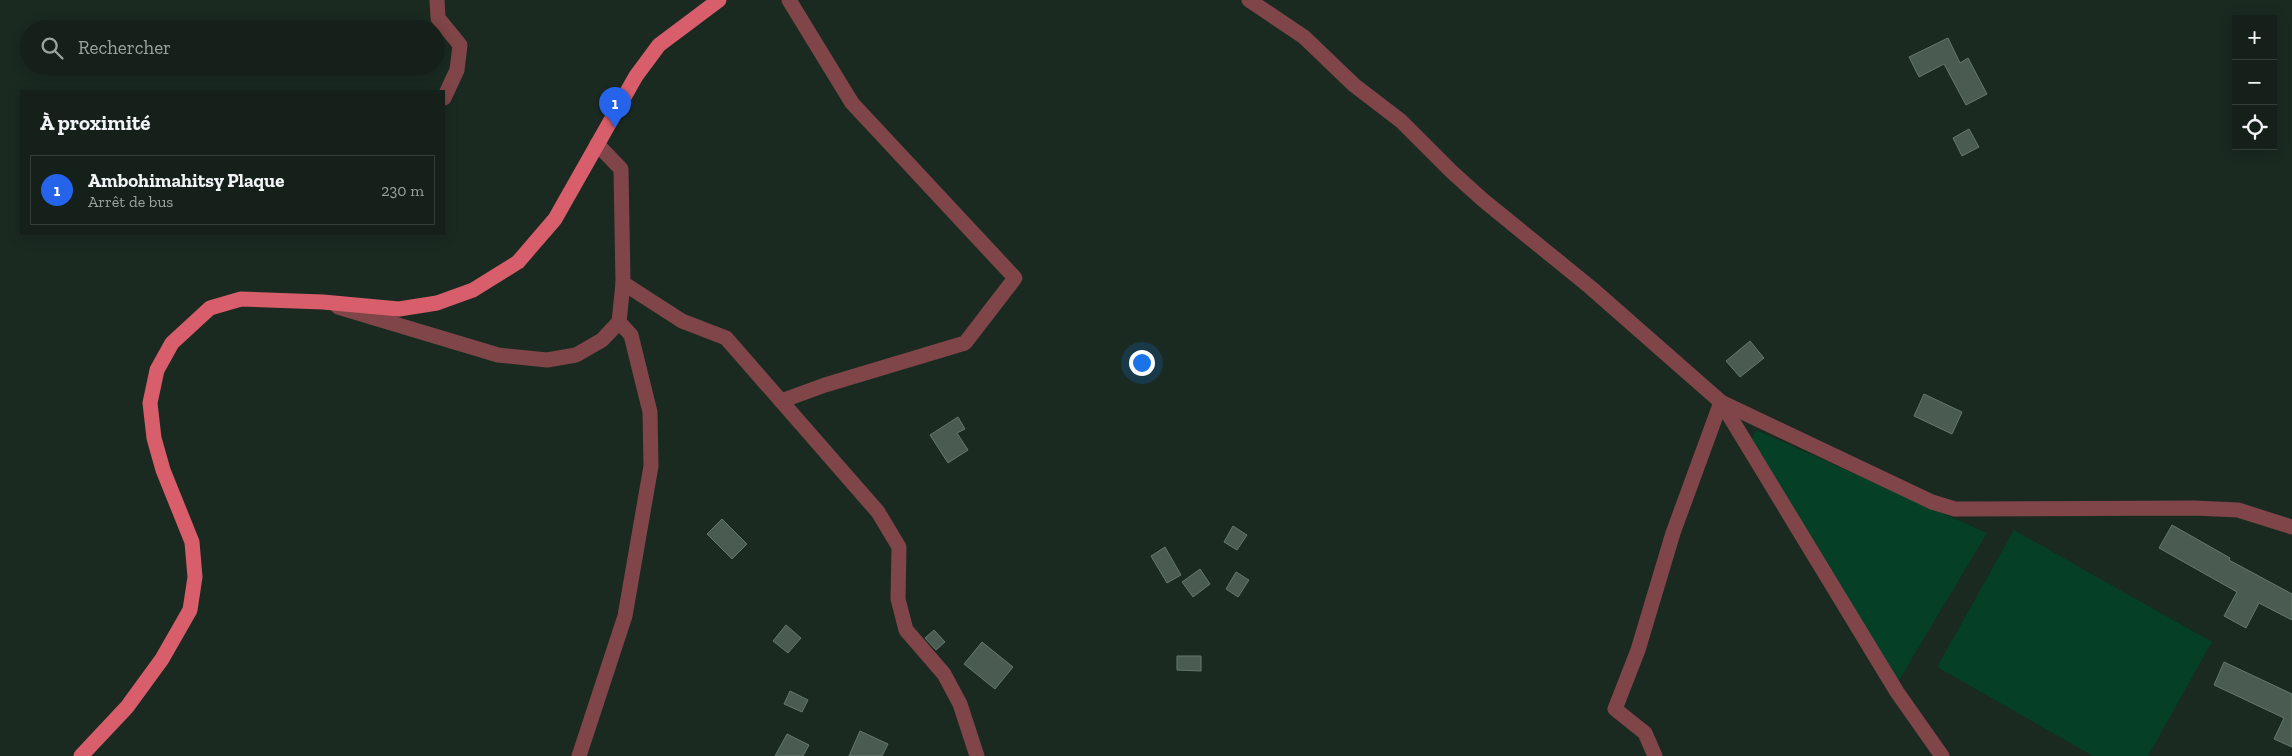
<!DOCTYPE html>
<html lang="fr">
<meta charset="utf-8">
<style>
:root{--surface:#142019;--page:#1d2822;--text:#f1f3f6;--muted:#9da3a2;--line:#333e38;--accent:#2563eb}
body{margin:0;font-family:"Zilla Slab",serif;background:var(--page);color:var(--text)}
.controls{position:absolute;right:15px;top:15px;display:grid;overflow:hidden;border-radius:0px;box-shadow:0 2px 12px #0003}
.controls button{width:45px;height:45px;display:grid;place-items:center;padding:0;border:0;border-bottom:1px solid var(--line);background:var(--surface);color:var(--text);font:25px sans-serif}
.you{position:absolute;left:1141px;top:362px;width:18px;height:18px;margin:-12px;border:4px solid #fff;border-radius:50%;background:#1a73e8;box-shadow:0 0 0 8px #1a73e833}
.badge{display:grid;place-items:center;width:32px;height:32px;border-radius:50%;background:var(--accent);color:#fff;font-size:16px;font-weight:700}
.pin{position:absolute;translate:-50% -41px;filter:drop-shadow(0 1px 2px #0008)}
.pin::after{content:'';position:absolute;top:26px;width:18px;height:15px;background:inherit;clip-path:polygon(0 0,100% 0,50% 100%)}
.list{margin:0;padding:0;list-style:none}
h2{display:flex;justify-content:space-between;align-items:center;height:65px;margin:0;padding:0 20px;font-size:21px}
h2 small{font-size:16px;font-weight:400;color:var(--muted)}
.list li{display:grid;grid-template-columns:32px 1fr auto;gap:15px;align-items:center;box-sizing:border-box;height:70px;margin:0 10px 10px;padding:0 10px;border:1px solid var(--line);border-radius:0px}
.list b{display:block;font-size:19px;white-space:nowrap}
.list p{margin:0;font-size:16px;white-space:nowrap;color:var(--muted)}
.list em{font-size:16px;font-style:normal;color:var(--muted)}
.icon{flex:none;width:28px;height:28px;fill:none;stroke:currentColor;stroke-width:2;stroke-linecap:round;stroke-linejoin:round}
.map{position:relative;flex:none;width:2292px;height:756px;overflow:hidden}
.search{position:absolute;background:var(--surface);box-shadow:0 2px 12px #0003;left:20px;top:20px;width:425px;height:55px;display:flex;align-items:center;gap:12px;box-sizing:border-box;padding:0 18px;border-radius:28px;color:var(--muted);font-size:19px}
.panel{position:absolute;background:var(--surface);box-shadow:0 2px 12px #0003;left:20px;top:90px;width:425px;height:145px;border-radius:0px}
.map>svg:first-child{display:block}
.green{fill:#043f26}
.building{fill:#4a5c51;stroke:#66786d}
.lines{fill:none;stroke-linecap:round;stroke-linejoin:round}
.minor{stroke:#7f4548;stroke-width:15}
.major{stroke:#d75e6a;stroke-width:15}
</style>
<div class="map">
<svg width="2292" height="756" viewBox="0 0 2292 756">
<rect width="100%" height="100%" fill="#1a2a21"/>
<!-- green -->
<g class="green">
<path d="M 1756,430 L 1987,533 L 1896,685 L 1749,443 Z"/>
<path d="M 2014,530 L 2212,642 L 2148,756 L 2093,756 L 1937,667 Z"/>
</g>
<!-- building -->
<g class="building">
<path d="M 1948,38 L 1960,63 L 1968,58 L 1987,94 L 1966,105 L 1944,64 L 1919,77 L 1909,57 Z"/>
<path d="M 1969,129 L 1979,147 L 1962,156 L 1953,138 Z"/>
<path d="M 1750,341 L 1764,358 L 1740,377 L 1726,361 Z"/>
<path d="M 1924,394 L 1962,412 L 1952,434 L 1914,416 Z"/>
<path d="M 958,417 L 965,429 L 957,433 L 968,450 L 948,463 L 930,435 Z"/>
<path d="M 722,519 L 747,544 L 732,559 L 707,534 Z"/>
<path d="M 2172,525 L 2230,558 L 2229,560 L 2292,594 L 2292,620 L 2259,603 L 2246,628 L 2224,616 L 2237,592 L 2159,548 Z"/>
<path d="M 1233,526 L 1247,535 L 1237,550 L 1224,542 Z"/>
<path d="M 1165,547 L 1181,575 L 1167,583 L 1151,556 Z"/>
<path d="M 1200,569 L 1210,584 L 1193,597 L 1182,582 Z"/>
<path d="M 1236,572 L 1249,580 L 1238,597 L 1226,589 Z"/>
<path d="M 786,625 L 801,638 L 788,653 L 773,641 Z"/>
<path d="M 934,630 L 945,642 L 936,650 L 925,638 Z"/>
<path d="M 982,642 L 1013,667 L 995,689 L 964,664 Z"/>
<path d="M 1177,656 L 1201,656 L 1201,671 L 1177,670 Z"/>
<path d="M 2224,662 L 2292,694 L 2292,747 L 2274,739 L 2284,718 L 2214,685 Z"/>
<path d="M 790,691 L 808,700 L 802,712 L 784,704 Z"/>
<path d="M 860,731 L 888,744 L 882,756 L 849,756 Z"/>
<path d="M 787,734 L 809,745 L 803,756 L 775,756 Z"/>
</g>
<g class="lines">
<!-- minor -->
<g class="minor">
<path d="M 437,0 L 438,18 L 460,45 L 457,70 L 444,98"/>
<path d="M 1249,0 L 1304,37 L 1354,85 L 1401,121 L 1452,172 L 1483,200 L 1590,287 L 1721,402 L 1932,502 L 1955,509 L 2194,508 L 2238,510 L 2292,527"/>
<path d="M 623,283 L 682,321 L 726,338 L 878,512 L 899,547 L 898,599 L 906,630 L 944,674 L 960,704 L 977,756"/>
<path d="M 338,307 L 498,355 L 547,360 L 576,355 L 602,340 L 619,322"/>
<path d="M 781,401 L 825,385 L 965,343 L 1015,278 L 852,103 L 789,0"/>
<path d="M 1721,402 L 1897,692 L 1942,756"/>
<path d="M 579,756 L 625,616 L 651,466 L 650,412 L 631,335 L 619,322 L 623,283 L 621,169 L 597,144"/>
<path d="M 1655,756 L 1645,733 L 1615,709 L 1638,650 L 1673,533 L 1721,402"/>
</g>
<!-- major -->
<path class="major" d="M 81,756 L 127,707 L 162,659 L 190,610 L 195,577 L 192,542 L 163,470 L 154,438 L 150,403 L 157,370 L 172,343 L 210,308 L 241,299 L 323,302 L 399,309 L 437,303 L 473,290 L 518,262 L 555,219 L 636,76 L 659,45 L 719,0"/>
</g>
</svg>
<div class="controls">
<button>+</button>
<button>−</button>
<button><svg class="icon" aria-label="locate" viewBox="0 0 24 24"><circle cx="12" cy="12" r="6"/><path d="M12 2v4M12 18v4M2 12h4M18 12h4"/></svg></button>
</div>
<div class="you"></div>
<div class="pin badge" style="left:615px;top:128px">1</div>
<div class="search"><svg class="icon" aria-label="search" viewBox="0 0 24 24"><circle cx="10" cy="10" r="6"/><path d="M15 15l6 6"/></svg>Rechercher</div>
<section class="panel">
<h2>À proximité<small></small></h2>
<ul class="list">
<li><span class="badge">1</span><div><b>Ambohimahitsy Plaque</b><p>Arrêt de bus</p></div><em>230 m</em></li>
</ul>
</section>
</div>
